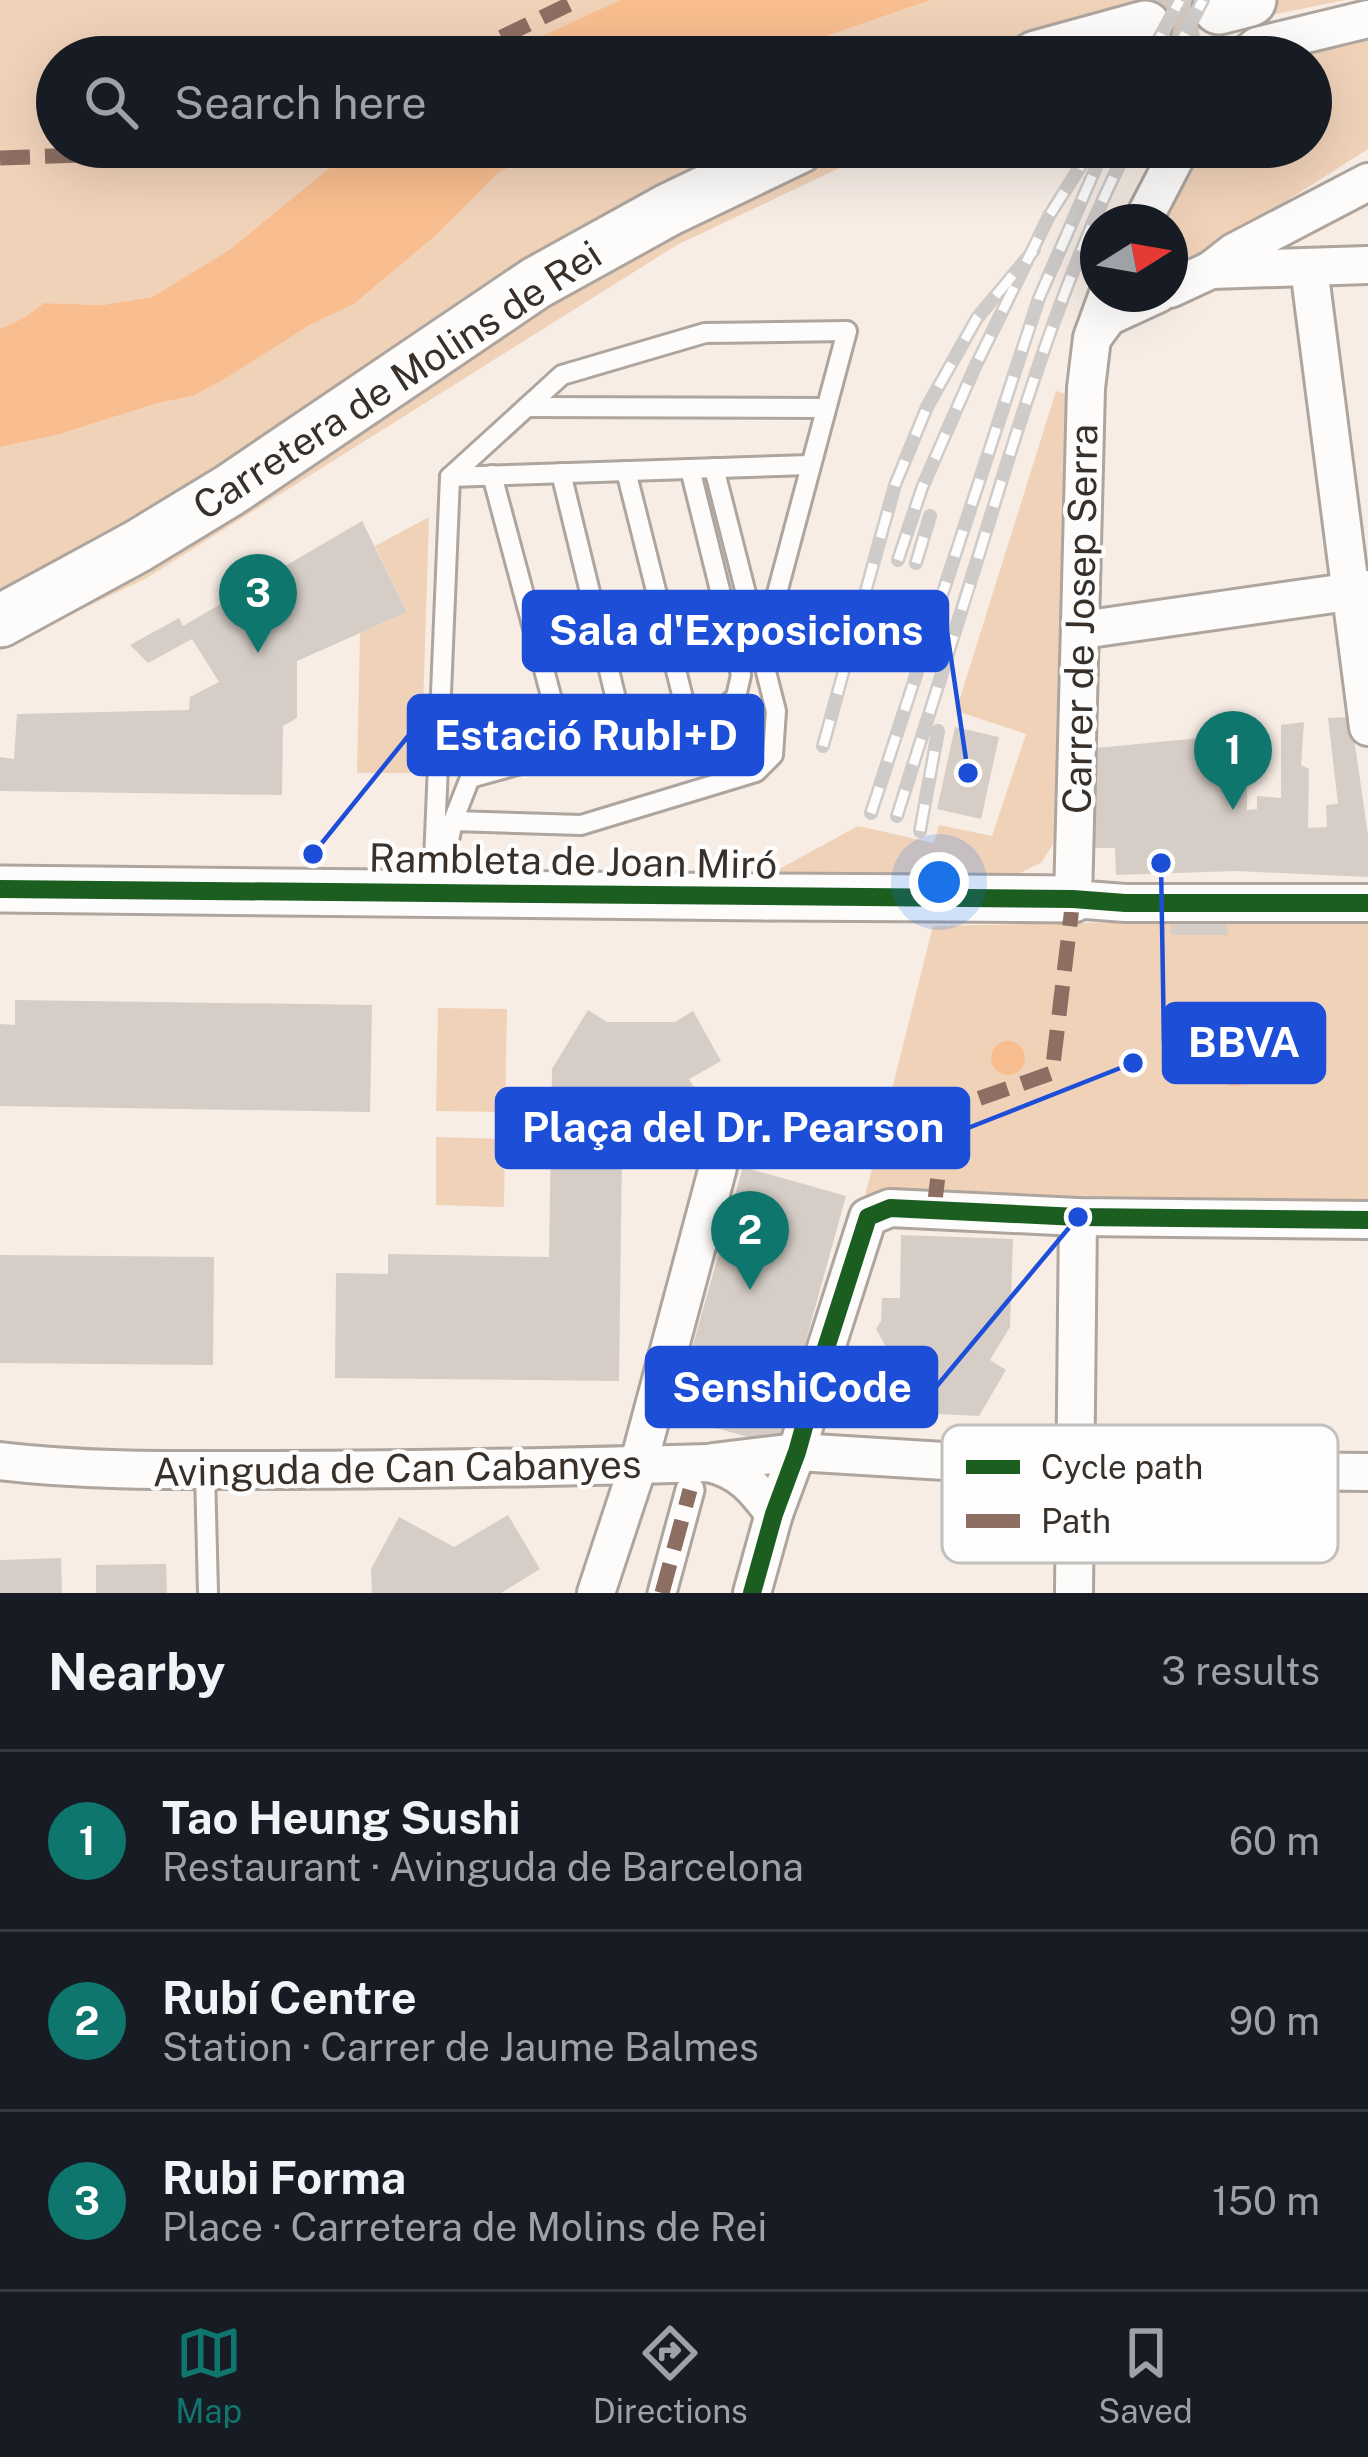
<!DOCTYPE html>
<meta charset="utf-8">
<style>
:root{--surface:#171b24;--page:#242831;--text:#f1f3f6;--muted:#9ea1a6;--line:#363941;--accent:#0f766e}
body{margin:0;font-family:"Public Sans",sans-serif;background:var(--page);color:var(--text)}
.compass{position:absolute;left:1080px;top:204px;width:108px;height:108px;border-radius:50%;background:var(--surface);box-shadow:0 12px 48px #0002;rotate:79deg}
.you{position:absolute;left:939px;top:882px;width:42px;height:42px;margin:-30px;border:9px solid #fff;border-radius:50%;background:#1a73e8;box-shadow:0 0 0 18px #1a73e833}
.badge{display:grid;place-items:center;width:78px;height:78px;border-radius:50%;background:var(--accent);color:#fff;font-size:39px;font-weight:700}
.pin{position:absolute;translate:-50% -99px;filter:drop-shadow(0 3px 6px #0008)}
.pin::after{content:'';position:absolute;top:63px;width:42px;height:36px;background:inherit;clip-path:polygon(0 0,100% 0,50% 100%)}
.list{margin:0;padding:0;list-style:none}
h2{display:flex;justify-content:space-between;align-items:center;height:156px;margin:0;padding:0 48px;font-size:51px}
h2 small{font-size:39px;font-weight:400;color:var(--muted)}
.list li{display:grid;grid-template-columns:78px 1fr auto;gap:36px;align-items:center;box-sizing:border-box;height:180px;padding:0 48px;border-top:3px solid var(--line)}
.list b{display:block;font-size:45px;white-space:nowrap}
.list p{margin:0;font-size:39px;white-space:nowrap;color:var(--muted)}
.list em{font-size:39px;font-style:normal;color:var(--muted)}
.icon{flex:none;width:66px;height:66px;fill:none;stroke:currentColor;stroke-width:2;stroke-linecap:round;stroke-linejoin:round}
.map{position:relative;flex:none;width:1368px;height:1593px;overflow:hidden}
.search{position:absolute;background:var(--surface);box-shadow:0 12px 48px #0002;left:36px;right:36px;top:36px;height:132px;display:flex;align-items:center;gap:30px;box-sizing:border-box;padding:0 42px;border-radius:66px;color:var(--muted);font-size:45px}
.sheet{height:696px;background:var(--surface)}
nav{display:flex;justify-content:space-around;align-items:center;box-sizing:border-box;height:168px;border-top:3px solid var(--line);background:var(--surface);font-size:33px;color:var(--muted)}
nav a{display:grid;justify-items:center;gap:6px}
nav .on{color:var(--accent)}
.map>svg:first-child{display:block}
.green{fill:#f0d2b9}
.water{fill:#f8be8f}
.building{fill:#d5cdc6}
.lines{fill:none;stroke-linecap:round;stroke-linejoin:round}
.secondary-tunnel{stroke:#d1c7bf;stroke-width:51;stroke-dasharray:51 26;stroke-linecap:butt}
.service-casing{stroke:#ada59e;stroke-width:24}
.pedestrian-casing{stroke:#ada59e;stroke-width:33}
.minor-casing{stroke:#ada59e;stroke-width:42}
.tertiary-casing{stroke:#ada59e;stroke-width:51}
.secondary-casing{stroke:#ada59e;stroke-width:57}
.service{stroke:#fefcfb;stroke-width:18}
.pedestrian{stroke:#fefcfb;stroke-width:27}
.minor{stroke:#fefcfb;stroke-width:36}
.tertiary{stroke:#fefcfb;stroke-width:45}
.secondary{stroke:#fefcfb;stroke-width:51}
.rail-casing{stroke:#cecbc9;stroke-width:14}
.rail{stroke:#fdfdfd;stroke-width:9;stroke-dasharray:27;stroke-linecap:butt}
.tertiary-bridge-casing{stroke:#ada59e;stroke-width:51;stroke-linecap:butt}
.tertiary-bridge{stroke:#fefcfb;stroke-width:45}
.quiet{stroke:#8d6e63;stroke-width:15;stroke-dasharray:30 15;stroke-linecap:butt}
.cycleway-casing{stroke:#fdfdfd;stroke-width:26}
.cycleway{stroke:#1b5e20;stroke-width:18}
.labels{text-anchor:middle;dominant-baseline:central;stroke-width:9;stroke-linejoin:round;paint-order:stroke}
.street-label{font-size:39px;fill:#383029;stroke:#fdfdfd}
.key{fill:#fdfdfd;stroke:#c2c0bd;stroke-width:3}
.key-label{font-size:33px;fill:#383029}
.leader{fill:none;stroke:#1d4ed8;stroke-width:4.5}
.callout-dot{fill:#1d4ed8;stroke:#fdfdfd;stroke-width:4.5}
.callout{fill:#1d4ed8;stroke:#1d4ed8;stroke-width:4.5}
.callout-label{font-size:42px;text-anchor:middle;font-weight:bold;fill:#fff}
</style>
<div class="map">
<svg width="1368" height="1593" viewBox="0 0 1368 1593">
<rect width="100%" height="100%" fill="#f7ede5"/>
<!-- green -->
<g class="green">
<path d="M 0,0 L 620,0 L 496,57 L 57,57 L 57,147 L 355,147 L 229,250 L 152,297 L 102,305 L 44,303 L 25,317 L 0,329 Z"/>
<path d="M 931,0 L 1345,0 L 1112,47 L 1089,57 L 766,57 Z"/>
<path d="M 1368,35 L 1368,149 L 1170,275 L 1170,222 L 1158,222 L 1195,147 L 1311,147 L 1311,57 L 1273,57 Z"/>
<path d="M 547,147 L 884,147 L 677,245 L 145,579 L 0,648 L 0,447 L 57,435 L 158,403 L 193,396 L 223,380 L 310,325 L 354,304 L 434,237 L 499,172 L 533,158 Z"/>
<path d="M 1056,391 L 1073,396 L 1056,839 L 1042,862 L 1004,881 L 770,874 L 858,826 L 934,843 L 939,825 L 992,836 L 1026,734 L 956,711 Z"/>
<path d="M 429,517 L 421,773 L 357,773 L 360,633 L 407,612 L 375,546 Z"/>
<path d="M 1368,917 L 1368,1207 L 864,1200 L 933,926 Z"/>
<path d="M 438,1008 L 507,1009 L 505,1112 L 436,1111 Z"/>
<path d="M 436,1137 L 505,1139 L 504,1207 L 436,1205 Z"/>
</g>
<!-- water -->
<g class="water">
<path d="M 620,0 L 931,0 L 766,57 L 496,57 Z"/>
<path d="M 355,147 L 547,147 L 533,158 L 499,172 L 434,237 L 354,304 L 310,325 L 223,380 L 193,396 L 158,403 L 57,435 L 0,447 L 0,329 L 25,317 L 44,303 L 102,305 L 152,297 L 229,250 Z"/>
<circle cx="1008" cy="1058" r="17"/>
<circle cx="1234" cy="1065" r="21"/>
</g>
<!-- building -->
<g class="building">
<path d="M 362,521 L 407,612 L 297,661 L 297,718 L 283,726 L 282,795 L 0,791 L 0,757 L 14,759 L 17,714 L 189,710 L 190,697 L 219,682 L 192,639 L 148,663 L 130,645 L 179,618 L 183,626 Z"/>
<path d="M 1351,717 L 1368,835 L 1368,877 L 1236,871 L 1116,875 L 1115,848 L 1094,848 L 1096,748 L 1232,735 L 1233,778 L 1247,776 L 1247,810 L 1257,809 L 1257,796 L 1281,798 L 1281,725 L 1304,722 L 1301,765 L 1309,769 L 1308,828 L 1327,827 L 1326,805 L 1338,804 L 1328,718 Z"/>
<path d="M 955,727 L 999,737 L 981,819 L 937,809 Z"/>
<path d="M 1226,920 L 1228,935 L 1171,935 L 1171,921 Z"/>
<path d="M 15,1000 L 372,1005 L 370,1112 L 0,1106 L 0,1024 L 15,1025 Z"/>
<path d="M 588,1010 L 607,1022 L 675,1022 L 693,1011 L 721,1061 L 689,1079 L 697,1092 L 682,1100 L 682,1116 L 668,1116 L 666,1152 L 622,1151 L 619,1381 L 335,1378 L 336,1273 L 388,1274 L 388,1254 L 549,1257 L 552,1069 Z"/>
<path d="M 743,1167 L 846,1196 L 777,1445 L 673,1416 Z"/>
<path d="M 901,1235 L 1013,1239 L 1010,1327 L 990,1360 L 1006,1370 L 979,1416 L 877,1411 L 853,1364 L 886,1347 L 876,1329 L 881,1321 L 882,1298 L 900,1298 Z"/>
<path d="M 0,1255 L 214,1257 L 213,1365 L 0,1363 Z"/>
<path d="M 508,1515 L 540,1569 L 501,1593 L 372,1593 L 371,1569 L 399,1517 L 454,1547 Z"/>
<path d="M 61,1558 L 62,1593 L 0,1593 L 0,1560 Z"/>
<path d="M 166,1564 L 167,1593 L 96,1593 L 96,1565 Z"/>
</g>
<g class="lines">
<!-- secondary-tunnel -->
<path class="secondary-tunnel" d="M 1145,27 L 1219,8"/>
<defs>
<g id="service">
<path d="M 527,407 L 825,408"/>
<path d="M 626,471 L 688,718"/>
<path d="M 561,473 L 625,736"/>
<path d="M 492,475 L 566,752"/>
<path d="M 450,477 L 809,465"/>
<path d="M 453,821 L 581,825 L 756,772 L 773,755 L 776,711 L 714,468"/>
<path d="M 443,869 L 453,821 L 470,778 L 723,708 L 736,697 L 741,675 L 690,469"/>
<path d="M 426,892 L 434,861 L 450,477 L 562,375 L 705,333 L 847,331 L 761,653"/>
<path d="M 205,1472 L 208,1593"/>
</g>
<path id="pedestrian" d="M 662,1593 L 690,1490"/>
<g id="minor">
<path d="M 1244,57 L 1257,46 L 1368,19"/>
<path d="M 1142,222 L 1181,147"/>
<path d="M 1309,268 L 1368,727"/>
<path d="M 1211,270 L 1234,252 L 1368,182"/>
<path d="M 1170,289 L 1211,270 L 1368,265"/>
<path d="M 1108,294 L 1092,338 L 1086,388 L 1073,899 L 1125,903 L 1368,903"/>
<path d="M 1094,336 L 1108,317 L 1158,294"/>
<path d="M 1082,630 L 1368,589"/>
<path d="M 0,1461 C 92,1472 183,1470 275,1470 C 420,1470 563,1467 708,1463 C 740,1470 755,1488 774,1514"/>
<path d="M 713,1462 L 797,1452 L 1075,1469 L 1368,1472"/>
<path d="M 596,1593 L 638,1466 L 718,1167"/>
<path d="M 752,1593 L 774,1514 L 797,1452 L 826,1348 L 868,1217 L 890,1208 L 1078,1217 L 1368,1220"/>
<path d="M 1074,1593 L 1078,1217"/>
</g>
<g id="tertiary">
<path d="M 0,889 L 769,897"/>
<path d="M 947,898 L 1073,899"/>
</g>
<g id="secondary">
<path d="M 1219,8 L 1250,0"/>
<path d="M 1036,57 L 1145,27"/>
<path d="M 0,621 L 138,546 L 230,490 L 536,283 L 668,210 L 799,147"/>
</g>
</defs>
<!-- service casing -->
<use href="#service" class="service-casing"/>
<!-- pedestrian casing -->
<use href="#pedestrian" class="pedestrian-casing"/>
<!-- minor casing -->
<use href="#minor" class="minor-casing"/>
<!-- tertiary casing -->
<use href="#tertiary" class="tertiary-casing"/>
<!-- secondary casing -->
<use href="#secondary" class="secondary-casing"/>
<!-- service -->
<use href="#service" class="service"/>
<!-- pedestrian -->
<use href="#pedestrian" class="pedestrian"/>
<!-- minor -->
<use href="#minor" class="minor"/>
<!-- tertiary -->
<use href="#tertiary" class="tertiary"/>
<!-- secondary -->
<use href="#secondary" class="secondary"/>
<defs>
<g id="rail">
<path d="M 1149,57 L 1180,0"/>
<path d="M 1173,57 L 1203,0"/>
<path d="M 898,560 L 922,488 L 975,367 L 1049,216 L 1083,162"/>
<path d="M 916,563 L 930,516"/>
<path d="M 823,746 L 895,485 L 927,407 L 977,318 L 1034,250"/>
<path d="M 871,813 L 1039,298 L 1105,147"/>
<path d="M 897,816 C 929,714 962,611 993,509 C 1031,384 1070,263 1128,147"/>
<path d="M 920,831 L 938,731"/>
</g>
</defs>
<!-- rail casing -->
<use href="#rail" class="rail-casing"/>
<!-- rail -->
<use href="#rail" class="rail"/>
<defs>
<path id="tertiary-bridge" d="M 769,897 L 947,898"/>
</defs>
<!-- tertiary-bridge casing -->
<use href="#tertiary-bridge" class="tertiary-bridge-casing"/>
<!-- tertiary-bridge -->
<use href="#tertiary-bridge" class="tertiary-bridge"/>
<!-- quiet -->
<g class="quiet">
<path d="M 461,57 L 578,0"/>
<path d="M 0,158 L 162,152 L 192,147"/>
<path d="M 934,1209 L 946,1110 L 1052,1073 L 1073,899"/>
<path d="M 662,1593 L 690,1490"/>
</g>
<defs>
<g id="cycleway">
<path d="M 0,889 L 1073,899 L 1125,903 L 1368,903"/>
<path d="M 752,1593 L 774,1514 L 797,1452 L 826,1348 L 868,1217 L 890,1208 L 1078,1217 L 1368,1220"/>
</g>
</defs>
<!-- cycleway casing -->
<use href="#cycleway" class="cycleway-casing"/>
<!-- cycleway -->
<use href="#cycleway" class="cycleway"/>
</g>
<g class="labels">
<!-- street labels -->
<g class="street-label">
<text transform="translate(397 380) rotate(-33)">Carretera de Molins de Rei</text>
<text transform="translate(1080 619) rotate(-89)">Carrer de Josep Serra</text>
<text transform="translate(573 861) rotate(1)">Rambleta de Joan Miró</text>
<text transform="translate(397 1468) rotate(-1)">Avinguda de Can Cabanyes</text>
</g>
</g>
<!-- legend -->
<rect x="942" y="1425" width="396" height="138" rx="18" class="key"/>
<rect x="966" y="1460" width="54" height="14" fill="#1b5e20"/>
<rect x="966" y="1514" width="54" height="14" fill="#8d6e63"/>
<g class="key-label">
<text x="1041" y="1479">Cycle path</text>
<text x="1041" y="1533">Path</text>
</g>
<!-- callouts -->
<path class="leader" d="M968 773L947 631M313 854L409 735M1161 863L1164 1043M1133 1063L968 1128M1078 1217L936 1387"/>
<g class="callout-dot">
<circle cx="968" cy="773" r="12"/>
<circle cx="313" cy="854" r="12"/>
<circle cx="1161" cy="863" r="12"/>
<circle cx="1133" cy="1063" r="12"/>
<circle cx="1078" cy="1217" r="12"/>
</g>
<g class="callout">
<rect x="524" y="592" width="423" height="78" rx="12"/>
<rect x="409" y="696" width="353" height="78" rx="12"/>
<rect x="1164" y="1004" width="160" height="78" rx="12"/>
<rect x="497" y="1089" width="471" height="78" rx="12"/>
<rect x="647" y="1348" width="289" height="78" rx="12"/>
</g>
<g class="callout-label">
<text x="736" y="645">Sala d'Exposicions</text>
<text x="586" y="750">Estació RubI+D</text>
<text x="1244" y="1057">BBVA</text>
<text x="733" y="1142">Plaça del Dr. Pearson</text>
<text x="792" y="1402">SenshiCode</text>
</g>
</svg>
<svg class="compass" viewBox="-18 -18 36 36"><path d="M0-13l5 13h-10z" fill="#e53935"/><path d="M0 13l5-13h-10z" fill="#9ea1a6"/></svg>
<div class="you"></div>
<div class="pin badge" style="left:1233px;top:810px">1</div>
<div class="pin badge" style="left:750px;top:1290px">2</div>
<div class="pin badge" style="left:258px;top:653px">3</div>
<div class="search"><svg class="icon" aria-label="search" viewBox="0 0 24 24"><circle cx="10" cy="10" r="6"/><path d="M15 15l6 6"/></svg>Search here</div>
</div>
<section class="sheet">
<h2>Nearby<small>3 results</small></h2>
<ul class="list">
<li><span class="badge">1</span><div><b>Tao Heung Sushi</b><p>Restaurant · Avinguda de Barcelona</p></div><em>60 m</em></li>
<li><span class="badge">2</span><div><b>Rubí Centre</b><p>Station · Carrer de Jaume Balmes</p></div><em>90 m</em></li>
<li><span class="badge">3</span><div><b>Rubi Forma</b><p>Place · Carretera de Molins de Rei</p></div><em>150 m</em></li>
</ul>
</section>
<nav>
<a class="on"><svg class="icon" aria-label="map" viewBox="0 0 24 24"><path d="M3 6l6-2 6 2 6-2v14l-6 2-6-2-6 2zM9 4v14M15 6v14"/></svg>Map</a>
<a><svg class="icon" aria-label="directions" viewBox="0 0 24 24"><path d="M12 3l9 9-9 9-9-9zM9 14v-3h6M13 9l2 2-2 2"/></svg>Directions</a>
<a><svg class="icon" aria-label="saved" viewBox="0 0 24 24"><path d="M7 4h10v16l-5-4-5 4z"/></svg>Saved</a>
</nav>
